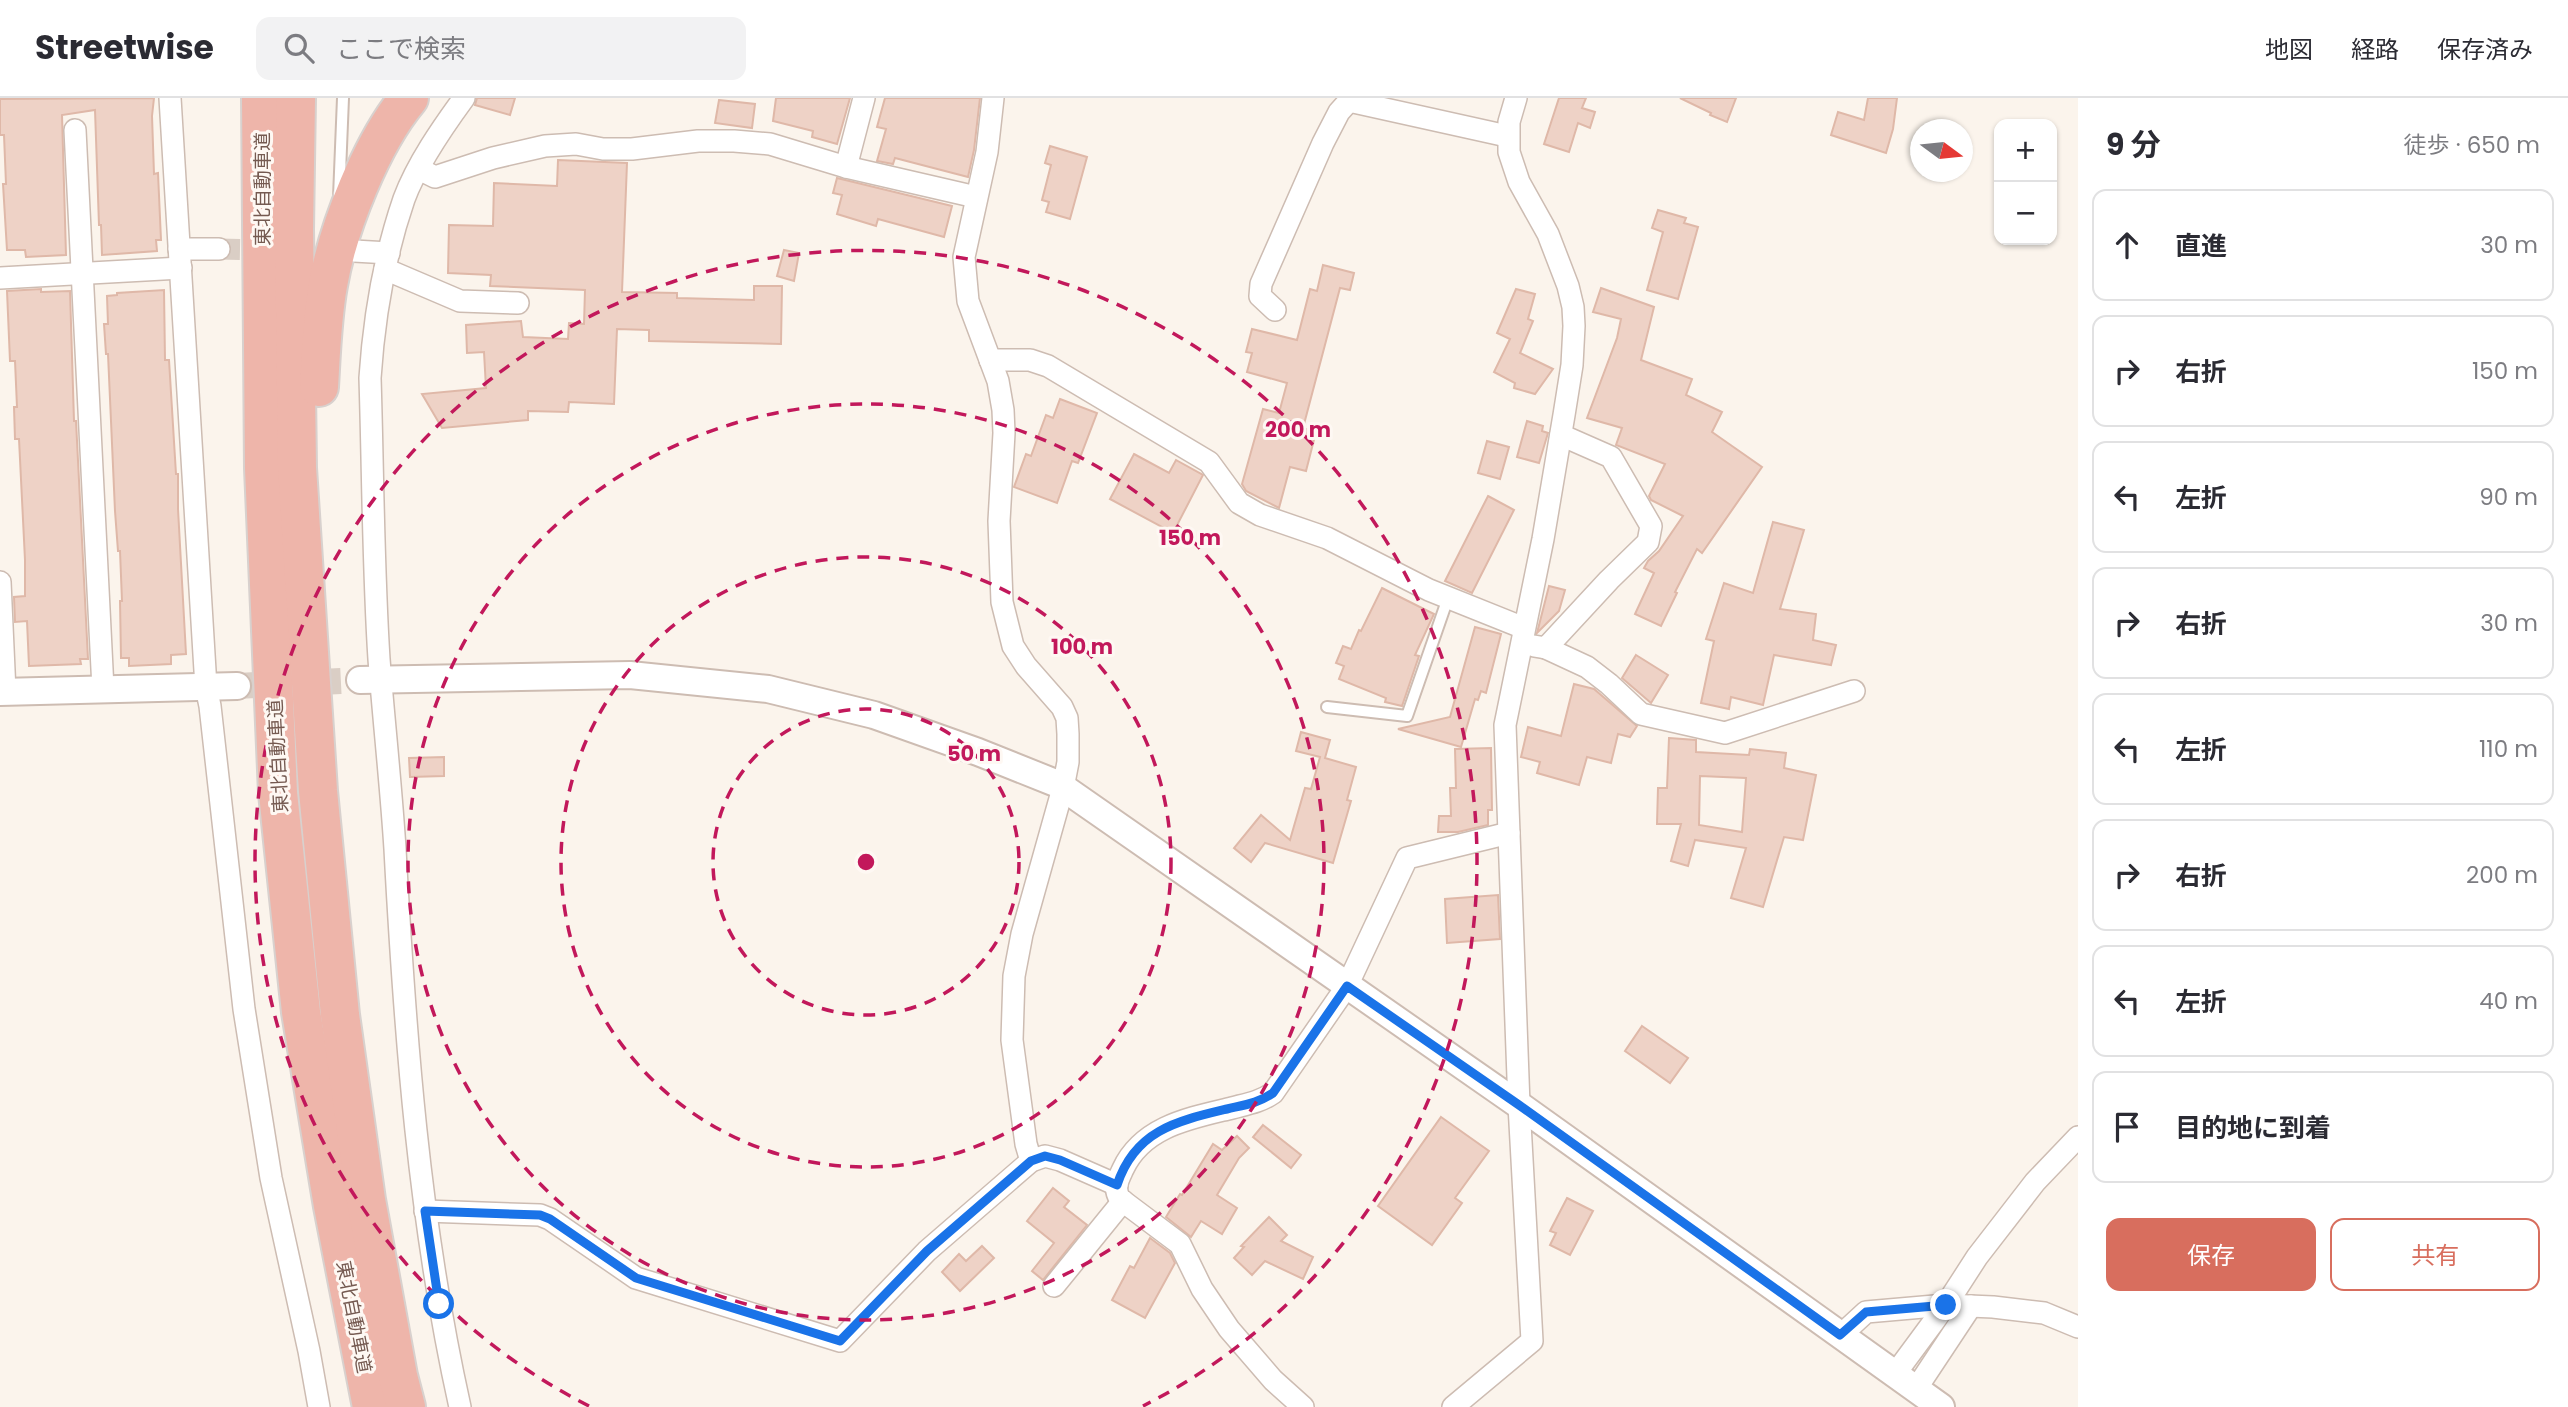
<!DOCTYPE html>
<html lang="ja">
<meta charset="utf-8">
<style>
:root{--surface:#fff;--page:#f2f2f3;--text:#2b2b33;--muted:#7c7c81;--line:#e1e1e2;--accent:#d86e5e}
body{margin:0;font-family:Poppins,"Noto Sans JP",sans-serif;background:var(--page);color:var(--text)}
.controls{position:absolute;right:21px;top:21px;display:grid;overflow:hidden;border-radius:14px;box-shadow:0 2px 5px #0004}
.controls button{width:63px;height:63px;display:grid;place-items:center;padding:0;border:0;border-bottom:2px solid var(--line);background:var(--surface);color:var(--text);font:35px sans-serif}
.compass{position:absolute;left:1910px;top:21px;width:63px;height:63px;border-radius:50%;background:var(--surface);box-shadow:0 2px 5px #0004;rotate:105deg}
.stop{position:absolute;width:21px;height:21px;margin:-16px;border:5px solid #1a73e8;border-radius:50%;background:#fff}
.stop.end{background:#1a73e8;border-color:#fff;box-shadow:0 2px 7px #0008}
.list{margin:0;padding:0;list-style:none}
h2{display:flex;justify-content:space-between;align-items:center;height:91px;margin:0;padding:0 28px;font-size:30px}
h2 small{font-size:23px;font-weight:400;color:var(--muted)}
.list li{display:grid;grid-template-columns:46px 1fr auto;gap:21px;align-items:center;box-sizing:border-box;height:112px;margin:0 14px 14px;padding:0 14px;border:2px solid var(--line);border-radius:14px}
.list b{display:block;font-size:26px;white-space:nowrap}
.list em{font-size:23px;font-style:normal;color:var(--muted)}
.actions{display:flex;gap:14px;padding:21px 28px}
.actions a{flex:1;padding:16px 0;border:2px solid var(--accent);border-radius:14px;text-align:center;font-size:24px;color:var(--accent)}
.actions .main{background:var(--accent);color:#fff}
.icon{flex:none;width:38px;height:38px;fill:none;stroke:currentColor;stroke-width:2;stroke-linecap:round;stroke-linejoin:round}
.map{position:relative;flex:none;width:2078px;height:1309px;overflow:hidden}
header{display:flex;align-items:center;gap:42px;box-sizing:border-box;height:98px;padding:0 35px;background:var(--surface);border-bottom:2px solid var(--line)}
header strong{font-size:33px}
nav{display:flex;gap:38px;margin-inline-start:auto;font-size:24px}
.search{width:490px;height:63px;background:var(--page);display:flex;align-items:center;gap:18px;box-sizing:border-box;padding:0 24px;border-radius:14px;color:var(--muted);font-size:26px}
main{display:flex}
aside{flex:1;background:var(--surface)}
.map>svg:first-child{display:block}
.building{fill:#eed2c6;stroke:#dfb8a8;stroke-width:2;fill-rule:evenodd}
.lines{fill:none;stroke-linecap:round;stroke-linejoin:round}
.minor-tunnel{stroke:#dacec5;stroke-width:21;stroke-dasharray:21 10;stroke-linecap:butt}
.tertiary-tunnel{stroke:#dacec5;stroke-width:26;stroke-dasharray:26 13;stroke-linecap:butt}
.service-casing{stroke:#cdbcb2;stroke-width:14}
.minor-casing{stroke:#cdbcb2;stroke-width:24}
.tertiary-casing{stroke:#cdbcb2;stroke-width:30}
.motorway-casing{stroke:#d8d1ce;stroke-width:42}
.service{stroke:#fff;stroke-width:10}
.minor{stroke:#fff;stroke-width:21}
.tertiary{stroke:#fff;stroke-width:26}
.motorway{stroke:#eeb5aa;stroke-width:38}
.route{stroke:#1a73e8;stroke-width:9}
.ring{fill:none;stroke:#c2185b;stroke-width:3.5;stroke-dasharray:12 9}
.labels{text-anchor:middle;dominant-baseline:central;stroke-width:6;stroke-linejoin:round;paint-order:stroke}
.street-label{font-size:19px;fill:#755a51;stroke:#fef8f3}
.centre{fill:#c2185b;stroke:#fef8f3;stroke-width:3.5}
.ring-label{font-size:21px;text-anchor:middle;font-weight:bold;fill:#c2185b;stroke:#fef8f3;stroke-width:6;stroke-linejoin:round;paint-order:stroke}
</style>
<header>
<strong>Streetwise</strong>
<div class="search"><svg class="icon" aria-label="search" viewBox="0 0 24 24"><circle cx="10" cy="10" r="6"/><path d="M15 15l6 6"/></svg>ここで検索</div>
<nav><a>地図</a><a>経路</a><a>保存済み</a></nav>
</header>
<main>
<div class="map">
<svg width="2078" height="1309" viewBox="0 0 2078 1309">
<rect width="100%" height="100%" fill="#fbf4ec"/>
<!-- building -->
<g class="building">
<path d="M 154,0 L 152,18 L 154,76 L 158,75 L 161,142 L 156,142 L 157,153 L 102,157 L 101,127 L 99,127 L 95,12 L 62,17 L 66,157 L 26,159 L 25,152 L 7,152 L 3,86 L 6,86 L 4,37 L 0,37 L 0,1 Z"/>
<path d="M 477,0 L 515,0 L 510,17 L 475,7 Z"/>
<path d="M 776,0 L 850,0 L 837,46 L 812,39 L 813,33 L 773,23 Z"/>
<path d="M 885,0 L 980,0 L 974,52 L 968,79 L 895,60 L 893,66 L 877,63 L 886,31 L 877,29 Z"/>
<path d="M 1559,0 L 1586,0 L 1582,10 L 1595,14 L 1590,30 L 1578,25 L 1569,54 L 1544,46 Z"/>
<path d="M 1680,0 L 1736,0 L 1727,24 L 1710,17 L 1711,15 Z"/>
<path d="M 1868,0 L 1897,0 L 1893,31 L 1886,55 L 1831,37 L 1838,14 L 1864,22 Z"/>
<path d="M 719,2 L 755,6 L 752,30 L 715,25 Z"/>
<path d="M 1050,48 L 1087,59 L 1070,121 L 1046,114 L 1049,104 L 1042,102 L 1051,67 L 1045,65 Z"/>
<path d="M 558,62 L 627,65 L 622,194 L 677,195 L 677,200 L 754,202 L 754,188 L 782,188 L 781,246 L 649,243 L 649,232 L 617,231 L 614,306 L 569,304 L 568,314 L 528,313 L 528,322 L 442,330 L 422,296 L 486,290 L 484,254 L 467,255 L 466,227 L 521,223 L 523,239 L 568,241 L 569,225 L 584,226 L 585,192 L 490,188 L 491,177 L 448,175 L 449,127 L 493,128 L 494,85 L 557,88 Z"/>
<path d="M 837,80 L 952,108 L 944,139 L 878,121 L 876,128 L 837,116 L 842,97 L 833,95 Z"/>
<path d="M 1658,112 L 1686,120 L 1684,125 L 1698,129 L 1678,201 L 1647,192 L 1663,134 L 1652,130 Z"/>
<path d="M 784,152 L 799,155 L 794,183 L 777,178 Z"/>
<path d="M 1323,167 L 1354,175 L 1350,192 L 1340,190 L 1303,330 L 1316,334 L 1306,373 L 1290,369 L 1279,410 L 1246,393 L 1242,386 L 1263,311 L 1279,315 L 1287,285 L 1247,274 L 1252,255 L 1246,254 L 1252,231 L 1297,242 L 1310,191 L 1317,193 Z"/>
<path d="M 1601,190 L 1654,209 L 1641,262 L 1692,281 L 1686,297 L 1722,314 L 1712,334 L 1762,369 L 1702,455 L 1697,451 L 1675,494 L 1677,495 L 1661,528 L 1635,516 L 1654,475 L 1644,470 L 1648,463 L 1659,453 L 1683,418 L 1651,402 L 1649,398 L 1665,366 L 1616,347 L 1622,330 L 1587,320 L 1617,240 L 1621,221 L 1593,214 Z"/>
<path d="M 41,191 L 41,194 L 70,193 L 74,323 L 76,323 L 88,561 L 80,561 L 81,566 L 29,568 L 27,523 L 15,524 L 14,499 L 25,498 L 25,462 L 19,341 L 15,341 L 14,309 L 17,309 L 15,263 L 10,263 L 7,193 Z"/>
<path d="M 1516,191 L 1535,196 L 1528,221 L 1533,223 L 1520,255 L 1553,271 L 1535,296 L 1514,290 L 1515,285 L 1494,274 L 1510,241 L 1497,235 Z"/>
<path d="M 164,192 L 165,262 L 169,262 L 176,376 L 178,376 L 178,411 L 186,556 L 171,557 L 171,566 L 129,568 L 129,560 L 121,560 L 120,503 L 122,503 L 120,453 L 118,453 L 115,413 L 108,256 L 106,256 L 104,226 L 108,226 L 107,198 L 117,197 L 117,195 Z"/>
<path d="M 1060,301 L 1097,315 L 1078,365 L 1072,363 L 1057,405 L 1014,389 L 1026,356 L 1031,358 L 1046,317 L 1053,320 Z"/>
<path d="M 1527,323 L 1543,328 L 1542,333 L 1548,335 L 1539,365 L 1517,359 Z"/>
<path d="M 1487,343 L 1509,349 L 1500,381 L 1478,375 Z"/>
<path d="M 1134,356 L 1169,375 L 1176,362 L 1203,377 L 1173,435 L 1110,401 Z"/>
<path d="M 1488,398 L 1514,412 L 1472,495 L 1445,483 Z"/>
<path d="M 1773,424 L 1804,432 L 1780,511 L 1816,516 L 1813,542 L 1836,547 L 1831,567 L 1774,557 L 1763,607 L 1731,599 L 1729,611 L 1701,605 L 1714,543 L 1706,541 L 1724,485 L 1753,495 Z"/>
<path d="M 1549,488 L 1565,492 L 1559,513 L 1537,535 Z"/>
<path d="M 1382,490 L 1434,516 L 1415,557 L 1419,558 L 1402,608 L 1385,604 L 1386,600 L 1339,581 L 1344,568 L 1336,565 L 1343,548 L 1351,551 L 1359,532 L 1361,533 Z"/>
<path d="M 1475,529 L 1501,536 L 1486,595 L 1481,593 L 1478,602 L 1475,601 L 1461,649 L 1398,631 L 1450,619 Z"/>
<path d="M 1636,557 L 1668,577 L 1651,605 L 1622,580 Z"/>
<path d="M 1574,586 L 1594,591 L 1637,628 L 1630,639 L 1618,636 L 1611,665 L 1587,659 L 1579,687 L 1537,675 L 1540,664 L 1521,659 L 1528,629 L 1561,638 Z"/>
<path d="M 1301,634 L 1330,642 L 1325,660 L 1356,669 L 1347,702 L 1351,703 L 1333,765 L 1265,745 L 1251,764 L 1234,750 L 1261,717 L 1290,742 L 1305,690 L 1311,691 L 1320,659 L 1296,653 Z"/>
<path d="M 1669,640 L 1696,642 L 1696,654 L 1749,657 L 1750,651 L 1786,655 L 1784,670 L 1816,677 L 1803,742 L 1784,739 L 1763,809 L 1731,800 L 1746,750 L 1695,742 L 1688,768 L 1671,763 L 1681,726 L 1657,726 L 1658,690 L 1667,690 ZM 1700,678 L 1746,680 L 1742,734 L 1699,727 Z"/>
<path d="M 1491,650 L 1492,712 L 1488,712 L 1488,727 L 1458,734 L 1438,734 L 1439,718 L 1451,718 L 1450,690 L 1456,690 L 1455,651 Z"/>
<path d="M 444,659 L 444,678 L 410,679 L 409,660 Z"/>
<path d="M 1498,797 L 1500,841 L 1447,845 L 1445,801 Z"/>
<path d="M 1642,928 L 1688,960 L 1670,985 L 1625,953 Z"/>
<path d="M 1441,1019 L 1489,1053 L 1455,1100 L 1462,1105 L 1432,1147 L 1378,1108 Z"/>
<path d="M 1263,1027 L 1301,1057 L 1291,1070 L 1253,1039 Z"/>
<path d="M 1237,1038 L 1249,1050 L 1239,1060 L 1217,1097 L 1237,1110 L 1222,1136 L 1201,1123 L 1191,1139 L 1166,1119 L 1180,1096 L 1182,1097 L 1213,1046 L 1222,1052 Z"/>
<path d="M 1053,1090 L 1069,1103 L 1064,1109 L 1087,1127 L 1043,1182 L 1032,1173 L 1054,1145 L 1027,1123 Z"/>
<path d="M 1567,1100 L 1593,1113 L 1570,1157 L 1550,1147 L 1556,1135 L 1550,1133 Z"/>
<path d="M 1269,1119 L 1287,1137 L 1281,1143 L 1313,1159 L 1303,1181 L 1265,1163 L 1252,1177 L 1234,1160 L 1244,1149 L 1241,1148 Z"/>
<path d="M 1150,1140 L 1170,1155 L 1175,1165 L 1145,1220 L 1112,1202 L 1130,1168 L 1134,1170 Z"/>
<path d="M 982,1148 L 994,1160 L 960,1193 L 942,1174 L 959,1156 L 966,1163 Z"/>
</g>
<g class="lines">
<!-- minor-tunnel -->
<path class="minor-tunnel" d="M 219,151 L 269,152"/>
<!-- tertiary-tunnel -->
<path class="tertiary-tunnel" d="M 237,588 L 360,582"/>
<defs>
<g id="service">
<path d="M 339,99 L 343,0"/>
<path d="M 1327,609 L 1407,618 L 1448,500"/>
</g>
<g id="minor">
<path d="M 170,0 L 206,589 L 210,608 L 244,911 L 271,1080 L 309,1253 L 319,1309"/>
<path d="M 993,0 L 987,54 L 964,159 L 968,203 L 998,283 L 1003,312 L 1004,335 L 999,423 L 1002,504 L 1013,548 L 1026,568 L 1062,609 L 1067,620 L 1068,636 L 1068,664 L 1063,690 L 1022,836 L 1014,878 L 1012,942 L 1026,1046 L 1031,1063"/>
<path d="M 75,32 L 103,591"/>
<path d="M 846,69 L 864,0"/>
<path d="M 419,71 L 435,79 L 493,60 L 545,48 L 576,46 L 603,51 L 632,51 L 698,43 L 734,43 L 770,46 L 846,69 L 976,99"/>
<path d="M 179,151 L 219,151"/>
<path d="M 354,153 L 389,155"/>
<path d="M 385,171 L 460,203 L 518,205"/>
<path d="M 0,180 L 181,170"/>
<path d="M 1275,212 L 1260,198 L 1261,186 L 1323,45 L 1339,14 L 1349,3 L 1507,38"/>
<path d="M 990,262 L 1030,262 L 1048,268 L 1209,364 L 1239,405 L 1260,417 L 1327,440 L 1429,492 L 1524,530"/>
<path d="M 0,484 L 5,594"/>
<path d="M 1534,548 L 1546,550 L 1609,482 L 1648,444 L 1651,428 L 1611,359 L 1561,337"/>
<path d="M 1546,550 L 1587,569 L 1609,586 L 1641,616 L 1725,635 L 1854,593"/>
<path d="M 425,1113 L 540,1117 L 550,1121 L 636,1180 L 840,1243 L 927,1153 L 1031,1063 L 1045,1058 L 1060,1062 L 1117,1087"/>
<path d="M 1054,1188 L 1123,1103"/>
<path d="M 1841,1237 L 1866,1214 L 1946,1207 L 1993,1209 L 2044,1215 L 2078,1229"/>
<path d="M 1895,1276 L 1946,1207 L 1977,1159 L 2035,1084 L 2078,1039"/>
<path d="M 1916,1291 L 1971,1208"/>
<path d="M 460,1309 C 419,1125 405,939 395,751 C 391,688 384,625 379,561 C 373,468 373,374 370,280 C 374,220 384,159 404,101 C 417,66 442,30 464,0"/>
<path d="M 1303,1309 L 1273,1282 L 1229,1231 L 1202,1191 L 1180,1146 L 1120,1101 C 1113,1090 1118,1082 1123,1071 C 1143,1028 1191,1020 1232,1010 C 1247,1006 1260,1004 1273,995 L 1347,888 L 1407,760 L 1509,735"/>
<path d="M 1453,1309 L 1532,1243 L 1519,1007 L 1505,627 L 1543,441 L 1564,317 L 1572,267 L 1574,228 L 1573,209 L 1568,188 L 1548,136 L 1519,84 L 1509,54 L 1509,24 L 1516,0"/>
</g>
<g id="tertiary">
<path d="M 360,582 L 630,577 L 768,591 L 874,617 L 978,654 L 1058,686 L 1519,1007 L 1941,1309"/>
<path d="M 0,594 L 237,588"/>
</g>
<g id="motorway">
<path d="M 261,0 L 264,370 L 278,695 L 301,914 L 333,1108 L 372,1309"/>
<path d="M 296,0 L 294,131 L 297,370 L 318,693 L 340,917 L 366,1102 L 398,1278 L 406,1309"/>
<path d="M 319,289 C 321,255 322,220 328,187 C 338,129 372,44 409,0"/>
</g>
</defs>
<!-- service casing -->
<use href="#service" class="service-casing"/>
<!-- minor casing -->
<use href="#minor" class="minor-casing"/>
<!-- tertiary casing -->
<use href="#tertiary" class="tertiary-casing"/>
<!-- motorway casing -->
<use href="#motorway" class="motorway-casing"/>
<!-- service -->
<use href="#service" class="service"/>
<!-- minor -->
<use href="#minor" class="minor"/>
<!-- tertiary -->
<use href="#tertiary" class="tertiary"/>
<!-- motorway -->
<use href="#motorway" class="motorway"/>
</g>
<g class="lines">
<!-- route -->
<path class="route" d="M 439,1206 L 425,1113 L 540,1117 L 550,1121 L 636,1180 L 840,1243 L 927,1153 L 1031,1063 L 1045,1058 L 1060,1062 L 1117,1087 C 1135,1032 1177,1023 1227,1011 C 1244,1007 1259,1005 1273,995 L 1347,888 L 1519,1007 L 1840,1237 L 1866,1214 L 1946,1207"/>
</g>
<!-- distance rings -->
<g class="ring">
<circle cx="866" cy="764" r="153"/>
<circle cx="866" cy="764" r="305"/>
<circle cx="866" cy="764" r="458"/>
<path d="M589 1308A611 611 0 1 1 1143 1308"/>
</g>
<g class="labels">
<!-- street labels -->
<g class="street-label">
<text transform="translate(262 91) rotate(-90)">東北自動車道</text>
<text transform="translate(278 658) rotate(-93)">東北自動車道</text>
<text transform="translate(354 1219) rotate(79)">東北自動車道</text>
</g>
</g>
<circle cx="866" cy="764" r="10" class="centre"/>
<g class="ring-label">
<text x="1298" y="339">200 m</text>
<text x="1190" y="447">150 m</text>
<text x="1082" y="556">100 m</text>
<text x="974" y="663">50 m</text>
</g>
</svg>
<div class="controls">
<button>+</button>
<button>−</button>
</div>
<svg class="compass" viewBox="-18 -18 36 36"><path d="M0-13l5 13h-10z" fill="#e53935"/><path d="M0 13l5-13h-10z" fill="#7c7c81"/></svg>
<div class="stop" style="left:439px;top:1206px"></div>
<div class="stop end" style="left:1946px;top:1207px"></div>
</div>
<aside>
<h2>9 分<small>徒歩 · 650 m</small></h2>
<ul class="list">
<li><svg class="icon" aria-label="ahead" viewBox="0 0 24 24"><path d="M12 20V5M6 11l6-6 6 6"/></svg><div><b>直進</b></div><em>30 m</em></li>
<li><svg class="icon" aria-label="right" viewBox="0 0 24 24"><path d="M7 20v-9h11M14 6l5 5-5 5"/></svg><div><b>右折</b></div><em>150 m</em></li>
<li><svg class="icon" aria-label="left" viewBox="0 0 24 24"><path d="M17 20v-9H6M10 6l-5 5 5 5"/></svg><div><b>左折</b></div><em>90 m</em></li>
<li><svg class="icon" aria-label="right" viewBox="0 0 24 24"><path d="M7 20v-9h11M14 6l5 5-5 5"/></svg><div><b>右折</b></div><em>30 m</em></li>
<li><svg class="icon" aria-label="left" viewBox="0 0 24 24"><path d="M17 20v-9H6M10 6l-5 5 5 5"/></svg><div><b>左折</b></div><em>110 m</em></li>
<li><svg class="icon" aria-label="right" viewBox="0 0 24 24"><path d="M7 20v-9h11M14 6l5 5-5 5"/></svg><div><b>右折</b></div><em>200 m</em></li>
<li><svg class="icon" aria-label="left" viewBox="0 0 24 24"><path d="M17 20v-9H6M10 6l-5 5 5 5"/></svg><div><b>左折</b></div><em>40 m</em></li>
<li><svg class="icon" aria-label="arrive" viewBox="0 0 24 24"><path d="M6 21V4h12l-3 4 3 4H6"/></svg><div><b>目的地に到着</b></div></li>
</ul>
<div class="actions"><a class="main">保存</a><a>共有</a></div>
</aside>
</main>
